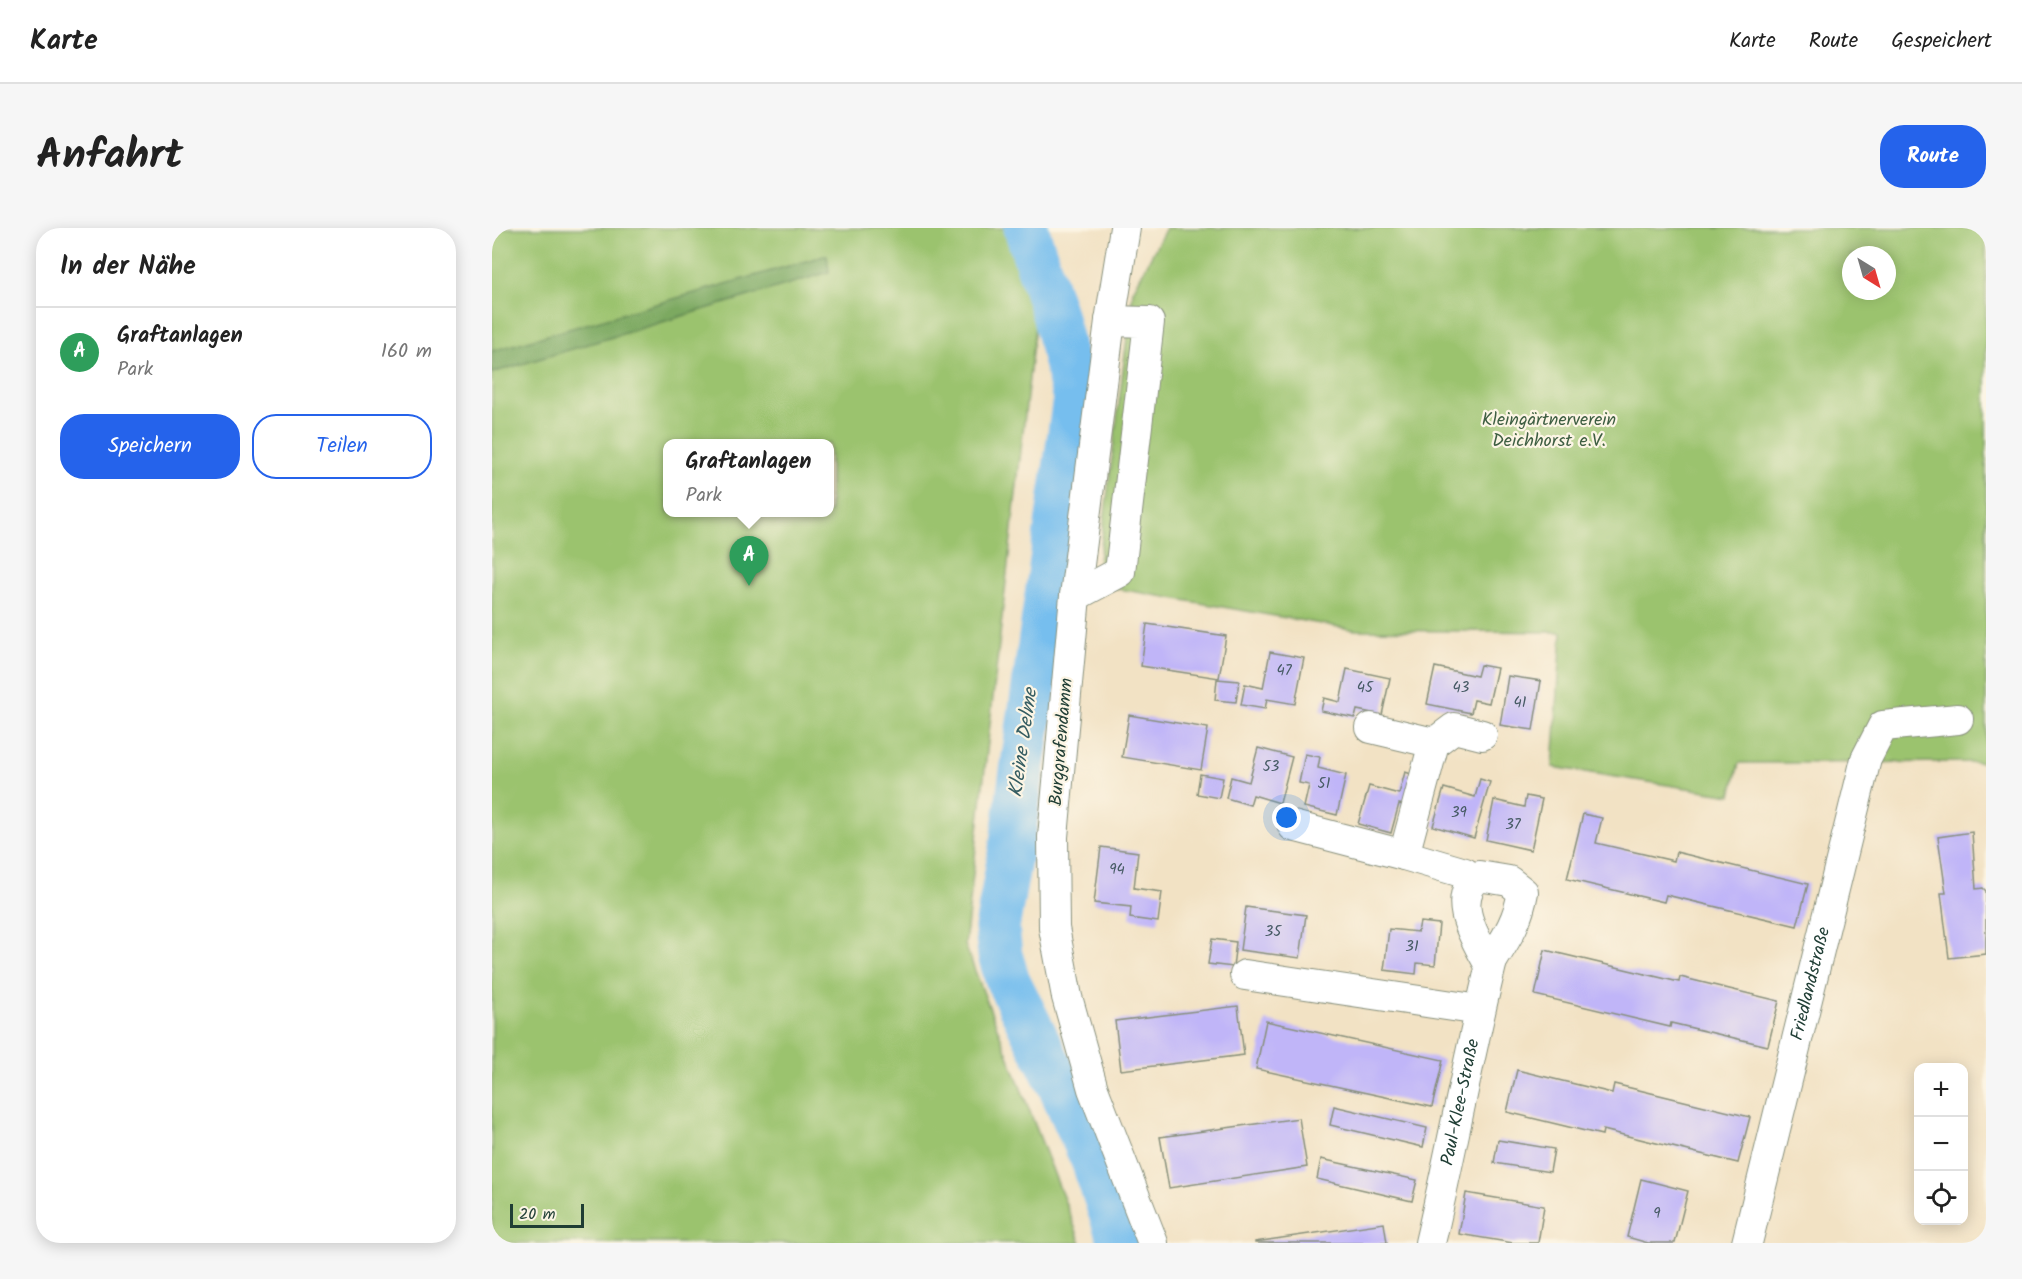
<!DOCTYPE html>
<html lang="de">
<meta charset="utf-8">
<style>
:root{--surface:#fff;--page:#f6f6f6;--text:#222;--muted:#767676;--line:#e0e0e0;--accent:#2563eb}
body{margin:0;font-family:Kalam,sans-serif;background:var(--page);color:var(--text)}
.controls{position:absolute;right:18px;bottom:18px;display:grid;overflow:hidden;border-radius:12px;box-shadow:0 3px 15px #0003}
.controls button{width:54px;height:54px;display:grid;place-items:center;padding:0;border:0;border-bottom:2px solid var(--line);background:var(--surface);color:var(--text);font:30px sans-serif}
.compass{position:absolute;left:1350px;top:18px;width:54px;height:54px;border-radius:50%;background:var(--surface);box-shadow:0 3px 15px #0003;rotate:143deg}
.scale{position:absolute;left:18px;bottom:15px;width:74px;box-sizing:border-box;padding-left:6px;border:3px solid #1f3d34;border-top:0;font-size:16px;line-height:21px;white-space:nowrap;color:#1f3d34;-webkit-text-stroke:4px #fcf5e5;paint-order:stroke}
.you{position:absolute;left:795px;top:590px;width:21px;height:21px;margin:-15px;border:4px solid #fff;border-radius:50%;background:#1a73e8;box-shadow:0 0 0 9px #1a73e833}
.badge{display:grid;place-items:center;width:39px;height:39px;border-radius:50%;background:var(--accent);color:#fff;font-size:20px;font-weight:700}
.pin{position:absolute;translate:-50% -50px;filter:drop-shadow(0 2px 3px #0008)}
.pin::after{content:'';position:absolute;top:32px;width:21px;height:18px;background:inherit;clip-path:polygon(0 0,100% 0,50% 100%)}
.popup{position:absolute;left:171px;top:211px;width:171px;height:78px;box-sizing:border-box;display:grid;place-content:center;border-radius:12px;background:var(--surface);filter:drop-shadow(0 2px 4px #0005);font-size:20px;white-space:nowrap;color:var(--muted)}
.popup b{font-size:22px;color:var(--text)}
.popup::after{content:'';position:absolute;left:50%;top:100%;margin-left:-12px;border:12px solid transparent;border-top-color:var(--surface)}
.list{margin:0;padding:0;list-style:none}
h2{display:flex;justify-content:space-between;align-items:center;height:78px;margin:0;padding:0 24px;font-size:26px}
h2 small{font-size:20px;font-weight:400;color:var(--muted)}
.list li{display:grid;grid-template-columns:39px 1fr auto;gap:18px;align-items:center;box-sizing:border-box;height:90px;padding:0 24px;border-top:2px solid var(--line)}
.list b{display:block;font-size:22px;white-space:nowrap}
.list p{margin:0;font-size:20px;white-space:nowrap;color:var(--muted)}
.list em{font-size:20px;font-style:normal;color:var(--muted)}
.actions{display:flex;gap:12px;padding:18px 24px}
.actions a{flex:1;padding:14px 0;border:2px solid var(--accent);border-radius:24px;text-align:center;font-size:21px;color:var(--accent)}
.actions .main{background:var(--accent);color:#fff}
.icon{flex:none;width:33px;height:33px;fill:none;stroke:currentColor;stroke-width:2;stroke-linecap:round;stroke-linejoin:round}
.map{position:relative;flex:none;width:1494px;height:1015px;overflow:hidden;border-radius:24px}
header{display:flex;align-items:center;gap:36px;box-sizing:border-box;height:84px;padding:0 30px;background:var(--surface);border-bottom:2px solid var(--line)}
header strong{font-size:28px}
nav{display:flex;gap:33px;margin-inline-start:auto;font-size:21px}
.intro{display:flex;align-items:center;justify-content:space-between;box-sizing:border-box;height:144px;padding:0 36px}
h1{margin:0;font-size:42px}
.button{padding:15px 27px;border-radius:24px;background:var(--accent);color:#fff;font-size:21px;font-weight:700}
main{display:flex;gap:36px;padding:0 36px}
aside{flex:1;background:var(--surface);border-radius:24px;box-shadow:0 3px 15px #0003}
.map>svg:first-child{display:block}
.green{fill:#9bc36e;stroke:#5d8051;stroke-width:1.5;fill-rule:evenodd}
.forest{fill:#7ca961;stroke:#4e734a;stroke-width:1.5}
.lines{fill:none;stroke-linecap:round;stroke-linejoin:round}
.river{stroke:#76beee;stroke-width:45}
.building{fill:#c0b5f8}
.minor-casing{stroke:#88907c;stroke-width:32}
.minor{stroke:#fff;stroke-width:30}
.labels{text-anchor:middle;dominant-baseline:central;stroke-width:4.5;stroke-linejoin:round;paint-order:stroke}
.number-label{font-size:15px;fill:#475b65}
.park-label{font-size:18px;fill:#3e5e42;stroke:#fcf5e5}
.street-label{font-size:18px;fill:#1f3d34;stroke:#fcf5e5}
.water-label{font-size:20px;font-style:italic;fill:#355d62;stroke:#fcf5e5}
</style>
<header>
<strong>Karte</strong>
<nav><a>Karte</a><a>Route</a><a>Gespeichert</a></nav>
</header>
<div class="intro"><h1>Anfahrt</h1><a class="button">Route</a></div>
<main>
<aside>
<h2>In der Nähe<small></small></h2>
<ul class="list">
<li><span class="badge" style="background:#2e9e5b">A</span><div><b>Graftanlagen</b><p>Park</p></div><em>160 m</em></li>
</ul>
<div class="actions"><a class="main">Speichern</a><a>Teilen</a></div>
</aside>
<div class="map">
<svg width="1494" height="1015" viewBox="0 0 1494 1015">
<rect width="100%" height="100%" fill="#fcf5e5"/>
<filter id="ink" filterUnits="userSpaceOnUse"><feTurbulence type="fractalNoise" baseFrequency=".0167" numOctaves="2"/><feDisplacementMap in="SourceGraphic" scale="12" xChannelSelector="R" yChannelSelector="G"/><feConvolveMatrix kernelMatrix="1 2 1 2 8 2 1 2 1" color-interpolation-filters="sRGB"/></filter>
<filter id="wash" filterUnits="userSpaceOnUse"><feTurbulence type="fractalNoise" baseFrequency=".008" numOctaves="4" result="noise"/><feDisplacementMap in="SourceGraphic" scale="24" xChannelSelector="R" yChannelSelector="G"/><feGaussianBlur stdDeviation="1.35" result="paint"/><feColorMatrix in="noise" values="0 0 0 0 0 0 0 0 0 0 0 0 0 0 0 0 0 1.4 0 .05"/><feComposite in="paint" operator="in"/></filter>
<g filter="url(#wash)">
<rect width="100%" height="100%" fill="#f2e2c4"/>
<!-- green -->
<g class="green">
<path d="M 0,0 L 554,0 L 473,717 L 589,1015 L 0,1015 ZM 176,216 L 338,216 L 338,284 L 176,284 Z"/>
<path d="M 674,0 L 1494,0 L 1494,534 L 1247,535 L 1239,567 L 1061,539 L 1070,404 L 864,402 L 604,357 L 641,63 ZM 1359,27 L 1395,27 L 1395,63 L 1359,63 Z"/>
</g>
<!-- forest -->
<path class="forest" d="M 335,27 L 337,44 L 0,145 L 0,123 Z"/>
<g class="lines">
<!-- river -->
<path class="river" d="M 534,0 L 562,86 L 583,170 L 519,621 L 505,700 L 508,727 L 516,753 L 567,856 L 601,932 L 629,1015"/>
</g>
<g id="blocks">
<!-- building -->
<g class="building">
<path d="M 655,396 L 734,408 L 727,450 L 649,438 Z"/>
<path d="M 778,424 L 812,430 L 803,476 L 775,471 L 773,481 L 749,477 L 753,456 L 771,460 Z"/>
<path d="M 988,437 L 1005,440 L 997,475 L 982,472 L 979,485 L 935,476 L 943,439 L 985,448 Z"/>
<path d="M 855,441 L 898,450 L 890,487 L 865,482 L 863,490 L 829,483 L 832,470 L 848,474 Z"/>
<path d="M 1016,448 L 1049,453 L 1041,502 L 1008,497 Z"/>
<path d="M 725,451 L 747,453 L 744,474 L 723,472 Z"/>
<path d="M 637,487 L 716,500 L 709,542 L 630,529 Z"/>
<path d="M 766,520 L 800,529 L 788,575 L 761,567 L 758,577 L 734,570 L 739,549 L 757,554 Z"/>
<path d="M 813,526 L 828,529 L 826,540 L 854,547 L 845,587 L 812,579 L 817,557 L 807,555 Z"/>
<path d="M 913,544 L 926,548 L 918,579 L 907,576 L 899,605 L 866,596 L 877,558 L 907,566 Z"/>
<path d="M 708,546 L 731,550 L 727,570 L 705,566 Z"/>
<path d="M 988,551 L 998,554 L 982,610 L 941,598 L 952,560 L 983,569 Z"/>
<path d="M 1034,568 L 1050,571 L 1039,622 L 994,612 L 1002,572 L 1032,579 Z"/>
<path d="M 1091,586 L 1110,590 L 1104,615 L 1182,633 L 1184,624 L 1316,656 L 1305,698 L 1174,667 L 1172,674 L 1075,651 Z"/>
<path d="M 1480,604 L 1484,661 L 1491,660 L 1494,663 L 1494,726 L 1457,730 L 1449,665 L 1454,665 L 1446,609 Z"/>
<path d="M 609,619 L 646,624 L 642,660 L 670,664 L 666,694 L 638,690 L 639,679 L 602,675 Z"/>
<path d="M 754,679 L 814,687 L 808,730 L 748,722 Z"/>
<path d="M 928,694 L 947,696 L 943,737 L 925,735 L 924,746 L 892,742 L 897,701 L 926,704 Z"/>
<path d="M 720,711 L 744,714 L 741,739 L 716,736 Z"/>
<path d="M 1053,722 L 1187,754 L 1188,749 L 1287,773 L 1276,818 L 1179,795 L 1178,799 L 1043,767 Z"/>
<path d="M 746,778 L 752,827 L 629,842 L 623,793 Z"/>
<path d="M 774,793 L 951,832 L 940,879 L 764,841 Z"/>
<path d="M 1025,842 L 1120,865 L 1122,856 L 1258,889 L 1246,935 L 1111,902 L 1110,907 L 1015,884 Z"/>
<path d="M 842,878 L 935,900 L 931,919 L 838,897 Z"/>
<path d="M 807,890 L 815,939 L 677,960 L 668,909 Z"/>
<path d="M 1006,912 L 1062,921 L 1058,944 L 1002,935 Z"/>
<path d="M 829,931 L 925,952 L 920,973 L 825,951 Z"/>
<path d="M 1149,951 L 1196,963 L 1183,1015 L 1156,1015 L 1135,1009 Z"/>
<path d="M 974,965 L 1052,978 L 1046,1015 L 1021,1015 L 967,1006 Z"/>
<path d="M 892,995 L 895,1015 L 763,1015 L 763,1014 Z"/>
</g>
</g>
</g>
<g filter="url(#ink)">
<use href="#blocks" fill-opacity="0" stroke="#88907c" stroke-width="1.5"/>
<g class="lines">
<defs>
<g id="minor">
<path d="M 633,0 L 618,93 L 583,368 L 561,609 L 562,700 L 575,769 L 601,861 L 661,1015"/>
<path d="M 583,368 L 628,344 L 657,94 L 618,93"/>
<path d="M 879,500 L 942,515 L 912,627 L 973,645 L 981,653"/>
<path d="M 942,515 L 962,500 L 990,507"/>
<path d="M 801,598 L 912,627"/>
<path d="M 987,648 L 1017,653 L 1031,664 C 1026,693 1015,709 1000,733 L 995,732 C 982,708 958,670 987,648 Z"/>
<path d="M 753,747 L 988,782"/>
<path id="s1" d="M 938,1015 C 960,921 977,826 1000,733"/>
<path id="s2" d="M 1255,1015 L 1374,531 L 1391,498 L 1466,491"/>
</g>
</defs>
<!-- minor casing -->
<use href="#minor" class="minor-casing"/>
<!-- minor -->
<use href="#minor" class="minor"/>
</g>
</g>
<g class="labels">
<!-- number labels -->
<g class="number-label">
<text x="792" y="443">47</text>
<text x="873" y="460">45</text>
<text x="969" y="460">43</text>
<text x="1028" y="475">41</text>
<text x="779" y="539">53</text>
<text x="832" y="556">51</text>
<text x="967" y="585">39</text>
<text x="1021" y="597">37</text>
<text x="625" y="642">94</text>
<text x="781" y="704">35</text>
<text x="920" y="719">31</text>
<text x="1165" y="986">9</text>
</g>
<!-- park labels -->
<g class="park-label">
<text x="1057" y="192">Kleingärtnerverein<tspan x="1057" dy="21">Deichhorst e.V.</tspan></text>
</g>
<!-- street labels -->
<g class="street-label">
<text transform="translate(570 514) rotate(-85)">Burggrafendamm</text>
<text stroke="none"><textPath href="#s2" startOffset="267">Friedlandstraße</textPath></text>
<text stroke="none"><textPath href="#s1" startOffset="144">Paul-Klee-Straße</textPath></text>
</g>
<!-- water labels -->
<g class="water-label">
<text transform="translate(532 515) rotate(-82)">Kleine Delme</text>
</g>
</g>
</svg>
<div class="controls">
<button>+</button>
<button>−</button>
<button><svg class="icon" aria-label="locate" viewBox="0 0 24 24"><circle cx="12" cy="12" r="6"/><path d="M12 2v4M12 18v4M2 12h4M18 12h4"/></svg></button>
</div>
<svg class="compass" viewBox="-18 -18 36 36"><path d="M0-13l5 13h-10z" fill="#e53935"/><path d="M0 13l5-13h-10z" fill="#767676"/></svg>
<div class="scale">20 m</div>
<div class="you"></div>
<div class="pin badge" style="left:257px;top:358px;background:#2e9e5b">A</div>
<div class="popup"><b>Graftanlagen</b>Park</div>
</div>
</main>
